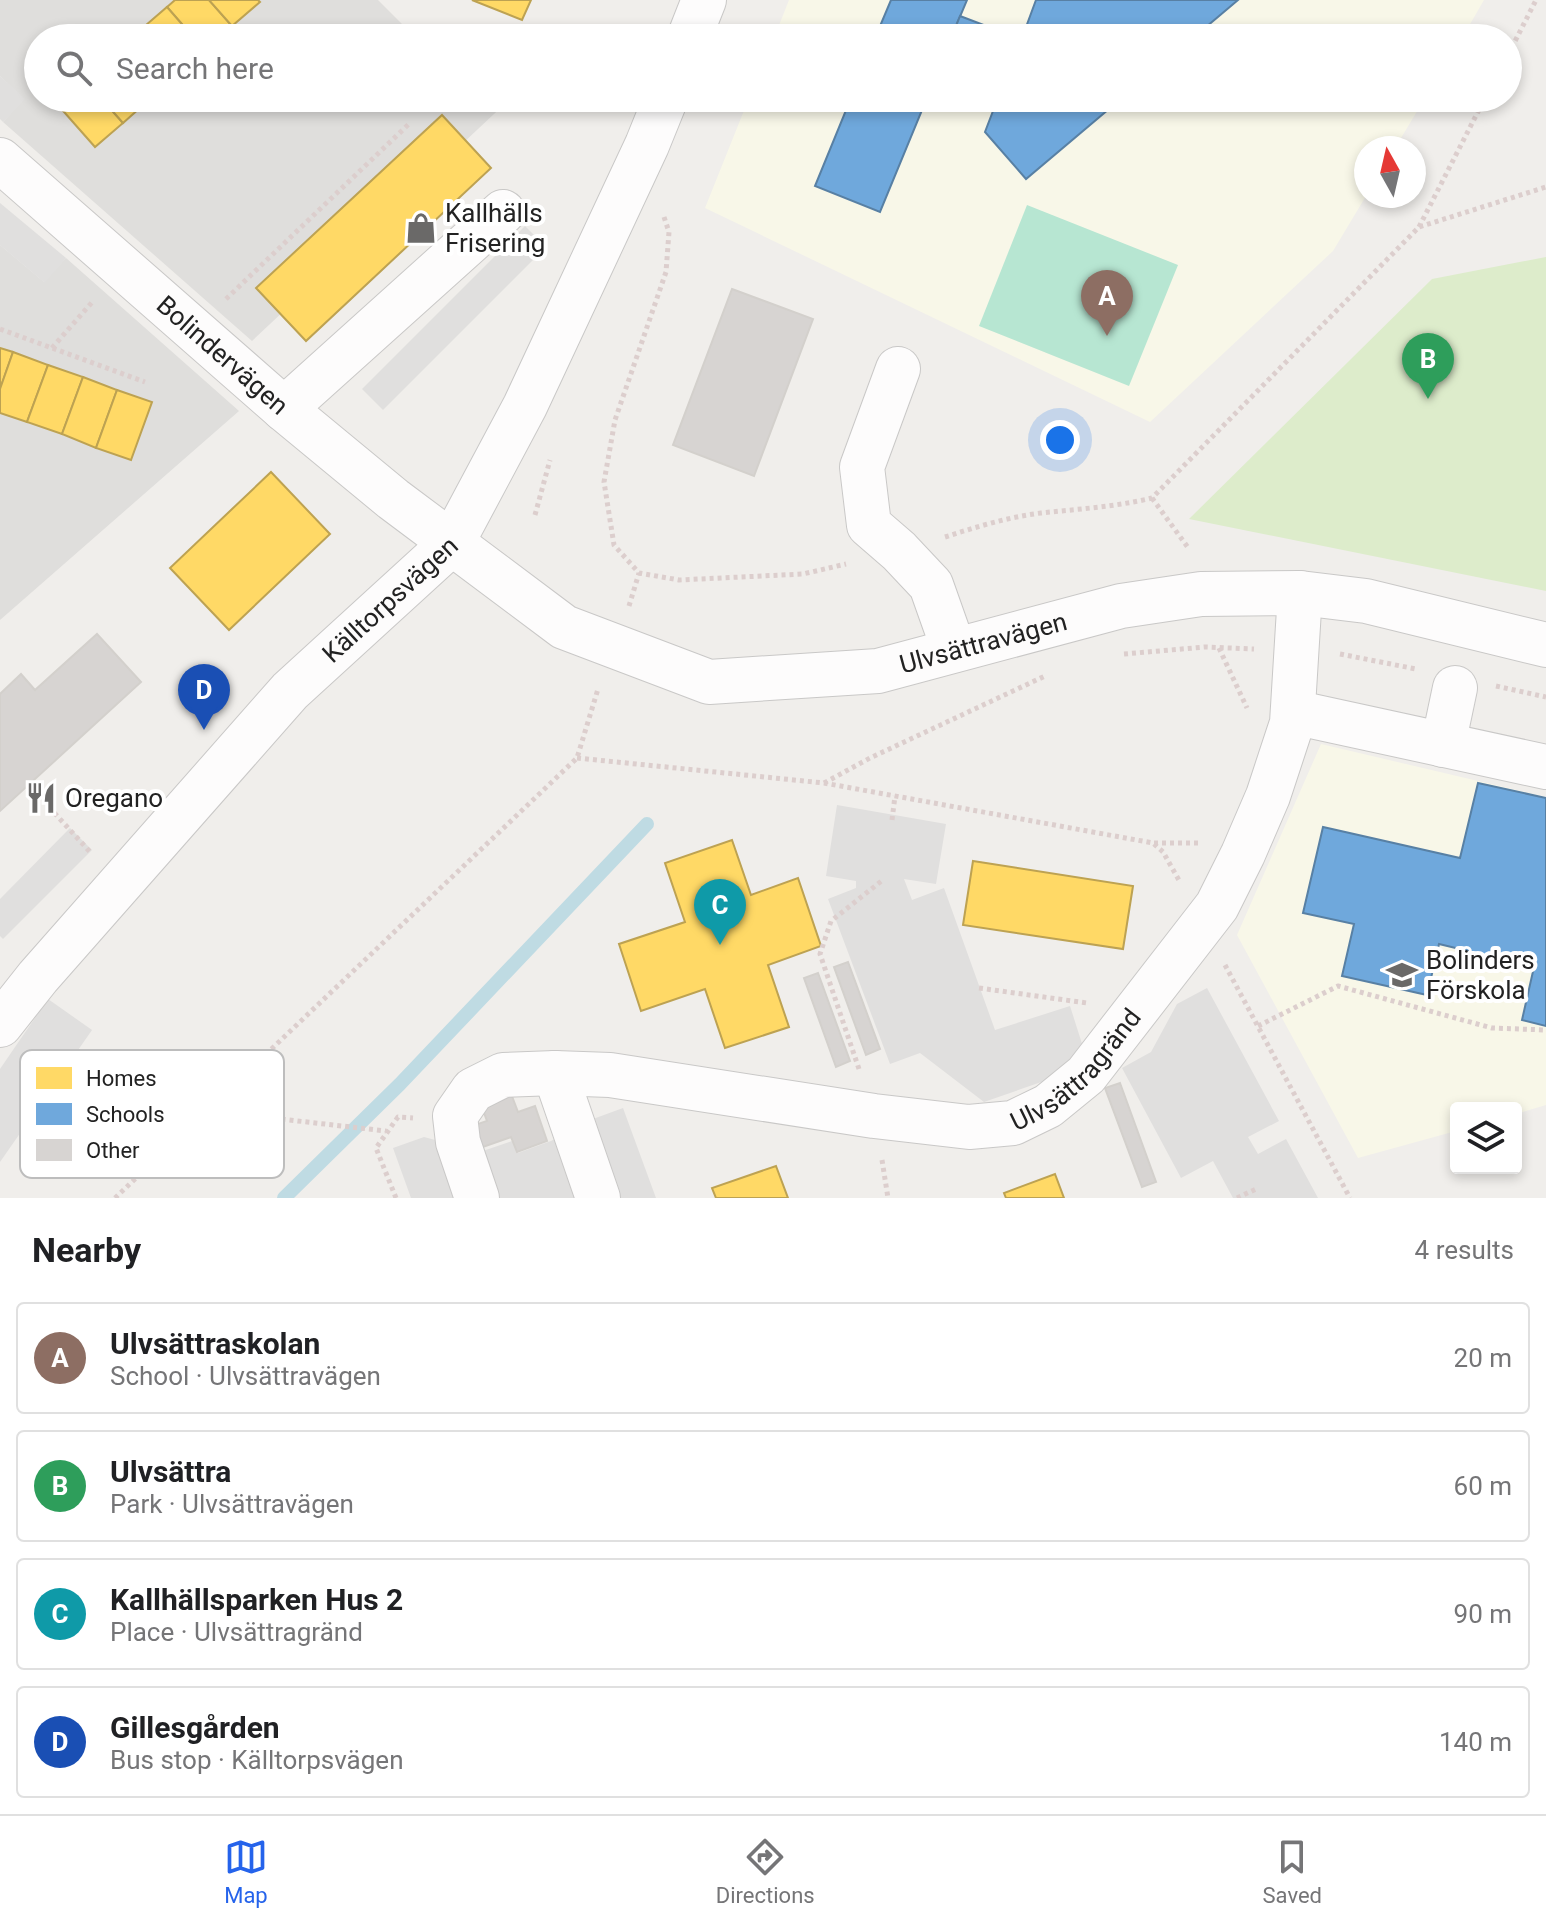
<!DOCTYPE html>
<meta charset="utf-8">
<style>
:root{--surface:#fff;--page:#f2f2f2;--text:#202124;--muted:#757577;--line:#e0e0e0;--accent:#2563eb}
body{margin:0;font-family:Roboto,sans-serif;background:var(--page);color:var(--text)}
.controls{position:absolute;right:24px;bottom:24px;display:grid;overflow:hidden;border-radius:8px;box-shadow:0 4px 12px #0003}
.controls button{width:72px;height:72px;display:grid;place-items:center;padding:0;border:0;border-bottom:2px solid var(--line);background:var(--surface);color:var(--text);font:40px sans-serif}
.compass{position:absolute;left:1354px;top:136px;width:72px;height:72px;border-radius:50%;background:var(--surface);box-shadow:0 4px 12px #0003;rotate:352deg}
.you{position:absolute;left:1060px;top:440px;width:28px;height:28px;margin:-20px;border:6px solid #fff;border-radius:50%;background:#1a73e8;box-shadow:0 0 0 12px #1a73e833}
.badge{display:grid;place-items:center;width:52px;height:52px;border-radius:50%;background:var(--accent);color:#fff;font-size:26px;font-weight:700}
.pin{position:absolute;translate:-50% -66px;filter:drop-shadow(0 2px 4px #0008)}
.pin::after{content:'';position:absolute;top:42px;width:28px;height:24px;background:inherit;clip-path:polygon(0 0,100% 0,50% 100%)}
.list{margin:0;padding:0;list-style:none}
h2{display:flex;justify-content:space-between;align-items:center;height:104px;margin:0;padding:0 32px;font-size:34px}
h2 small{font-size:26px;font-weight:400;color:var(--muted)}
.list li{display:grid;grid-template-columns:52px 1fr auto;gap:24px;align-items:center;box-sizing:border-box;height:112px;margin:0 16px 16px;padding:0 16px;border:2px solid var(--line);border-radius:8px}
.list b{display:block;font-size:30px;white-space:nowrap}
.list p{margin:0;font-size:26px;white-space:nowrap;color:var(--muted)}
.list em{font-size:26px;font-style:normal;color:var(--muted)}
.icon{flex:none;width:44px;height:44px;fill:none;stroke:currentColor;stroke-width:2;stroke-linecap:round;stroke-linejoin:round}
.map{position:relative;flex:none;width:1546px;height:1198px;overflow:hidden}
.search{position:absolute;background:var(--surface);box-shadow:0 4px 12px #0003;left:24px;right:24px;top:24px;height:88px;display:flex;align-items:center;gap:20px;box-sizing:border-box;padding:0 28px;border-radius:44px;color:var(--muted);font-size:30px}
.sheet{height:616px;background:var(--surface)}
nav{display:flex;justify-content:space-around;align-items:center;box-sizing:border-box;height:112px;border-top:2px solid var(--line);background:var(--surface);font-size:22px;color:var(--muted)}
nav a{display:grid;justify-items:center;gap:4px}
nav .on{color:var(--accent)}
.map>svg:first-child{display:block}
.residential{fill:#dfdedc}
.education{fill:#f8f7e8}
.grass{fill:#ddeccb}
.pitch{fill:#b7e6d2}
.parking{fill:#e0dfde}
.homes{fill:#ffd966;stroke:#bda252;stroke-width:2}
.schools{fill:#6fa8dc;stroke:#5880a4;stroke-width:2}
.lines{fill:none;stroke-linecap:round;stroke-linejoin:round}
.stream{stroke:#bfdbe3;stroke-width:14}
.building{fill:#d7d4d2;stroke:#d3d0cc;stroke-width:2}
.minor-casing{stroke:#c9c8c7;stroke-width:46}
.path{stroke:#dccecd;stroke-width:5;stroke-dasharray:4 4;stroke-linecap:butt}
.minor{stroke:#fdfcfc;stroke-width:44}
.labels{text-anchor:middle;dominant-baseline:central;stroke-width:8;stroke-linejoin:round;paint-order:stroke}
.poi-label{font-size:26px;fill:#222;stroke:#fff;text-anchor:start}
.street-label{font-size:26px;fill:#222;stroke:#fff}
.key{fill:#fff;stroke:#bdbdbd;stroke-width:2}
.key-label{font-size:22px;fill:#222}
</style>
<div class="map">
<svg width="1546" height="1198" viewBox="0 0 1546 1198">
<rect width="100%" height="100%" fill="#f0eeeb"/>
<!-- residential -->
<g class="residential">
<path d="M 0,0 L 378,0 L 407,29 L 426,38 L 38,38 L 38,98 L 511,98 L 252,341 L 3,122 L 24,99 L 0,76 Z"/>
<path d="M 0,245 L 44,282 L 66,258 L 239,411 L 0,620 Z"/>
</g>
<!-- education -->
<g class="education">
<path d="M 789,0 L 1484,0 L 1462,38 L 774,38 Z"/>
<path d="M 749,98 L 1425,98 L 1395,148 L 1366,148 L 1366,196 L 1333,251 L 1150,422 L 705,208 Z"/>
<path d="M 1321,744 L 1546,797 L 1546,1105 L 1516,1114 L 1516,1108 L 1456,1108 L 1456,1131 L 1358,1158 L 1237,935 Z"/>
</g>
<!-- grass -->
<path class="grass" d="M 1546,257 L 1546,591 L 1189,519 L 1432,279 Z"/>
<!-- pitch -->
<path class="pitch" d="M 1027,205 L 1178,265 L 1129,386 L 979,326 Z"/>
<!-- parking -->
<g class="parking">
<path d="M 0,76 L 25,99 L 3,122 L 0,119 Z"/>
<path d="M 0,203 L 66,258 L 45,283 L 0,245 Z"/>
<path d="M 525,226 L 546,247 L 383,410 L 362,389 Z"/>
<path d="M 837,805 L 946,824 L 936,884 L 904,879 L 912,900 L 944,888 L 995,1030 L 1070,1006 L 1084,1050 L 1050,1079 L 984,1102 L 920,1053 L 890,1064 L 828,899 L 856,888 L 856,881 L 826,876 Z"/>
<path d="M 70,828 L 92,850 L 3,939 L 0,936 L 0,899 Z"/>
<path d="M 1207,988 L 1279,1121 L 1248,1137 L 1258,1154 L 1286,1139 L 1318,1198 L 1233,1198 L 1213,1161 L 1181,1178 L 1122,1068 L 1151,1052 L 1177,1004 Z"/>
<path d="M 48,999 L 92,1030 L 0,1162 L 0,1069 Z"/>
<path d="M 623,1108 L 656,1198 L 411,1198 L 393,1148 L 424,1137 L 480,1152 L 512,1141 L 518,1153 L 551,1141 L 593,1119 Z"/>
</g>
<!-- homes -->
<g class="homes">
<path d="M 175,0 L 209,0 L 232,26 L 218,38 L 194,38 L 167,7 Z"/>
<path d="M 209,0 L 258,0 L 260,2 L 232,26 Z"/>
<path d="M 472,0 L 531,0 L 522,20 Z"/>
<path d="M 167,7 L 194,38 L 145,38 L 139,31 Z"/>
<path d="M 63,98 L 101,98 L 123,123 L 95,147 L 57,104 Z"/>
<path d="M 101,98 L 149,98 L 150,99 L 123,123 Z"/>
<path d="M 442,115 L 491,168 L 306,341 L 256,288 Z"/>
<path d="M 0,348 L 13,352 L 0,389 Z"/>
<path d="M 13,352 L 48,365 L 27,422 L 0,413 L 0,389 Z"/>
<path d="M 48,365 L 83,377 L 62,434 L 27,422 Z"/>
<path d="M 83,377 L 117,390 L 96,448 L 62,434 Z"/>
<path d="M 117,390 L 152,402 L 131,460 L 96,448 Z"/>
<path d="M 271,472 L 330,534 L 229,630 L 170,568 Z"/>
<path d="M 732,840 L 751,895 L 798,878 L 821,946 L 768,965 L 789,1027 L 725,1048 L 705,989 L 641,1011 L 619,944 L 685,922 L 665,863 Z"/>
<path d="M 973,861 L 1133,886 L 1123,949 L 963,925 Z"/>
<path d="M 776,1166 L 788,1198 L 716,1198 L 712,1188 Z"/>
<path d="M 1055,1174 L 1064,1198 L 1006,1198 L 1004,1193 Z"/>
</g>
<!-- schools -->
<g class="schools">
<path d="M 891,0 L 967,0 L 951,38 L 875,38 Z"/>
<path d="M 1036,0 L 1238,0 L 1193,38 L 1022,38 Z"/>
<path d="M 960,16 L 1018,38 L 951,38 Z"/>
<path d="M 851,98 L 927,98 L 880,212 L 815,186 Z"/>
<path d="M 998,98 L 1122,98 L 1026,179 L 985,132 Z"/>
<path d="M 1478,783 L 1546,798 L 1546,1026 L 1522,1020 L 1534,967 L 1439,944 L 1427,995 L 1342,976 L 1354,924 L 1303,913 L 1323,827 L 1460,858 Z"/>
</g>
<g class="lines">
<!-- stream -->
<path class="stream" d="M 284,1198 L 400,1084 L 647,824"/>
</g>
<!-- building -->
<g class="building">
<path d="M 732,289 L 813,319 L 754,476 L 673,445 Z"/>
<path d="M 97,634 L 141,682 L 0,811 L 0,694 L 21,674 L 35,690 Z"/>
<path d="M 848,962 L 880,1049 L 866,1055 L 834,967 Z"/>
<path d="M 818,973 L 850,1061 L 836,1067 L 804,978 Z"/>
<path d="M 1120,1083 L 1156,1182 L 1142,1187 L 1105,1088 Z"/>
<path d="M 510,1091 L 518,1112 L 535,1106 L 547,1141 L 517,1152 L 511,1137 L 480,1148 L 472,1126 L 487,1121 L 480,1102 Z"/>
</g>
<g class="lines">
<defs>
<g id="minor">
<path d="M 689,38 L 704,0"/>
<path id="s1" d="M 0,160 L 284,409 L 393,499 L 564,627 L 709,682 L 878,671 L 1121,606 L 1201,594 L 1300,593 L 1366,601 L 1546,645"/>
<path d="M 898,369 L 862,467 L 869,525 L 899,551 L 931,585 L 954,650"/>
<path d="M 284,409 L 503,212"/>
<path d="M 1293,712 L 1546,767"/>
<path d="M 1443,745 L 1455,688"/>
<path id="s2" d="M 0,1025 L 38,977 L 290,691 L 452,543 L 525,406 L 647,145 L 666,98"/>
<path d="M 555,1073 L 598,1198"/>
<path id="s3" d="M 477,1198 L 458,1142 L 455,1116 L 473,1090 L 503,1075 L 555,1073 L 610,1075 L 874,1116 L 969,1127 L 1013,1123 L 1048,1106 L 1086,1075 L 1217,906 L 1243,854 L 1268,796 L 1292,723 L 1300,593"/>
</g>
</defs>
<!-- minor casing -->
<use href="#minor" class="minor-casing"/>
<!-- path -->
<g class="path">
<path d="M 1508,55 L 1536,0"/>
<path d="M 664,217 L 669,232 L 666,272 L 615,420 L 604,482 L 614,545 L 639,573 L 679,580 L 803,574 L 846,564"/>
<path d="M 1419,227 L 1485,98"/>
<path d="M 226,299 L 411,122"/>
<path d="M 0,329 L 145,382"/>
<path d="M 52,348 L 94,300"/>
<path d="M 1152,498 L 1189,549"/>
<path d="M 535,515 L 550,460"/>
<path d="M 945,537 C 976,527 1008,517 1041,513 C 1078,509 1115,507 1152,498 L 1419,227 L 1546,187"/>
<path d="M 629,606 L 639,573"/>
<path d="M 1219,648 L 1247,708"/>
<path d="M 1124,654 L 1205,647 L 1254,649"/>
<path d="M 1340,654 L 1416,669"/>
<path d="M 1496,686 L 1546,697"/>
<path d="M 577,758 L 824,783 L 1153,843 L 1163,852 L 1180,882"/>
<path d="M 824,783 L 870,758 L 1045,676"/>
<path d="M 49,807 L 91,853"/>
<path d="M 892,820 L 895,796"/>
<path d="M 1154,843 L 1200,843"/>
<path d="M 1225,965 L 1350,1198"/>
<path d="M 979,988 L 1087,1003"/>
<path d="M 1258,1026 L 1338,986 L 1492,1028 L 1546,1030"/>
<path d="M 859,1069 L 820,954 L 831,921 L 884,879"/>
<path d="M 210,1111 L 386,1131"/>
<path d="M 882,1160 L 888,1198"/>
<path d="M 115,1198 L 577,758 L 598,689"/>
<path d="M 396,1198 L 376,1148 L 398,1117 L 413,1118"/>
<path d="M 1237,1198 L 1256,1189"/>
</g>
<!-- minor -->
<use href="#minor" class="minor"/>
</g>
<!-- icons -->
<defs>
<symbol id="shop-bare" viewBox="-9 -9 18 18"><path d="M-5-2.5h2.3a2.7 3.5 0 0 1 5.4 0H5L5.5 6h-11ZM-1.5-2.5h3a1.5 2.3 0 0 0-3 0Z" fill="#6a6968" stroke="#fff" stroke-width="2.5" paint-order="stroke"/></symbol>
<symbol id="restaurant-bare" viewBox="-9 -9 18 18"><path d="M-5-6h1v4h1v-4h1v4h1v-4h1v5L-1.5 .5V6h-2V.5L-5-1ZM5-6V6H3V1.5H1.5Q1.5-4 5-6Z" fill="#6a6968" stroke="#fff" stroke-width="2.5" paint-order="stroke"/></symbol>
<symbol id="school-bare" viewBox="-9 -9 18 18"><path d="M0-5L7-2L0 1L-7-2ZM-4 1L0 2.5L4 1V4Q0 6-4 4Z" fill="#6a6968" stroke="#fff" stroke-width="2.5" paint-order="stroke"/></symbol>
</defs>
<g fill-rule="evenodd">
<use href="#shop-bare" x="399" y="206" width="44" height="44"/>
<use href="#restaurant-bare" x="19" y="776" width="44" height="44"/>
<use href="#school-bare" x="1380" y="953" width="44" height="44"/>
</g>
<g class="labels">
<!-- poi labels -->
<g class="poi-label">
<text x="445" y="213">Kallhälls<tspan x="445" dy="30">Frisering</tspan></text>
<text x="65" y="798">Oregano</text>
<text x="1426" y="960">Bolinders<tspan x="1426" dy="30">Förskola</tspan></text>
</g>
<!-- street labels -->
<g class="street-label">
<text stroke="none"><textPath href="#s1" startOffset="296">Bolindervägen</textPath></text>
<text stroke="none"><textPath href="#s2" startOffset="578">Källtorpsvägen</textPath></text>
<text stroke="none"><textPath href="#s1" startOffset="1166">Ulvsättravägen</textPath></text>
<text stroke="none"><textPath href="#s3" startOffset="748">Ulvsättragränd</textPath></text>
</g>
</g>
<!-- legend -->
<rect x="20" y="1050" width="264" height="128" rx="12" class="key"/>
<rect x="36" y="1067" width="36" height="22" fill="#ffd966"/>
<rect x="36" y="1103" width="36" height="22" fill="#6fa8dc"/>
<rect x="36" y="1139" width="36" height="22" fill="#d7d4d2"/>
<g class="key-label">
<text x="86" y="1086">Homes</text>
<text x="86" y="1122">Schools</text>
<text x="86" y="1158">Other</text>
</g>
</svg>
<div class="controls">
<button><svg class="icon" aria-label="layers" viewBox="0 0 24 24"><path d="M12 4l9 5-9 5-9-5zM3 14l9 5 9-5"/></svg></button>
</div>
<svg class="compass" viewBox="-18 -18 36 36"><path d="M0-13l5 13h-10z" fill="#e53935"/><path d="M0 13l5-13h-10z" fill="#757577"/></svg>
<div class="you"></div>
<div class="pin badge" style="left:1107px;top:336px;background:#8d6e63">A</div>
<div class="pin badge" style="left:1428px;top:399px;background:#2e9e5b">B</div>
<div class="pin badge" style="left:720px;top:945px;background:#0f9aa8">C</div>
<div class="pin badge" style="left:204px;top:730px;background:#1a4fb4">D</div>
<div class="search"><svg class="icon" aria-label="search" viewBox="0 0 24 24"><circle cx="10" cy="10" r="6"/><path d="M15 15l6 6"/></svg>Search here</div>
</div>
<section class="sheet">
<h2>Nearby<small>4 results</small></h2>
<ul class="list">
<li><span class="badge" style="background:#8d6e63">A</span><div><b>Ulvsättraskolan</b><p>School · Ulvsättravägen</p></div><em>20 m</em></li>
<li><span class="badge" style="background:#2e9e5b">B</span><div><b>Ulvsättra</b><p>Park · Ulvsättravägen</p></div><em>60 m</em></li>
<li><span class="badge" style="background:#0f9aa8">C</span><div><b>Kallhällsparken Hus 2</b><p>Place · Ulvsättragränd</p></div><em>90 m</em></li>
<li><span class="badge" style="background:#1a4fb4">D</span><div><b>Gillesgården</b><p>Bus stop · Källtorpsvägen</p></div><em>140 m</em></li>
</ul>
</section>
<nav>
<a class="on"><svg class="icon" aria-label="map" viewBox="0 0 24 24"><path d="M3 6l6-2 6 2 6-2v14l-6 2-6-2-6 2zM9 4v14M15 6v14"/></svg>Map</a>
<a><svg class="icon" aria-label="directions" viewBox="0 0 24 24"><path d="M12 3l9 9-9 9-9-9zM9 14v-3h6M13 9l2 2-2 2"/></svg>Directions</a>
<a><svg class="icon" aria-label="saved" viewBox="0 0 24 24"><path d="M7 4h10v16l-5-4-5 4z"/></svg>Saved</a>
</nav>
